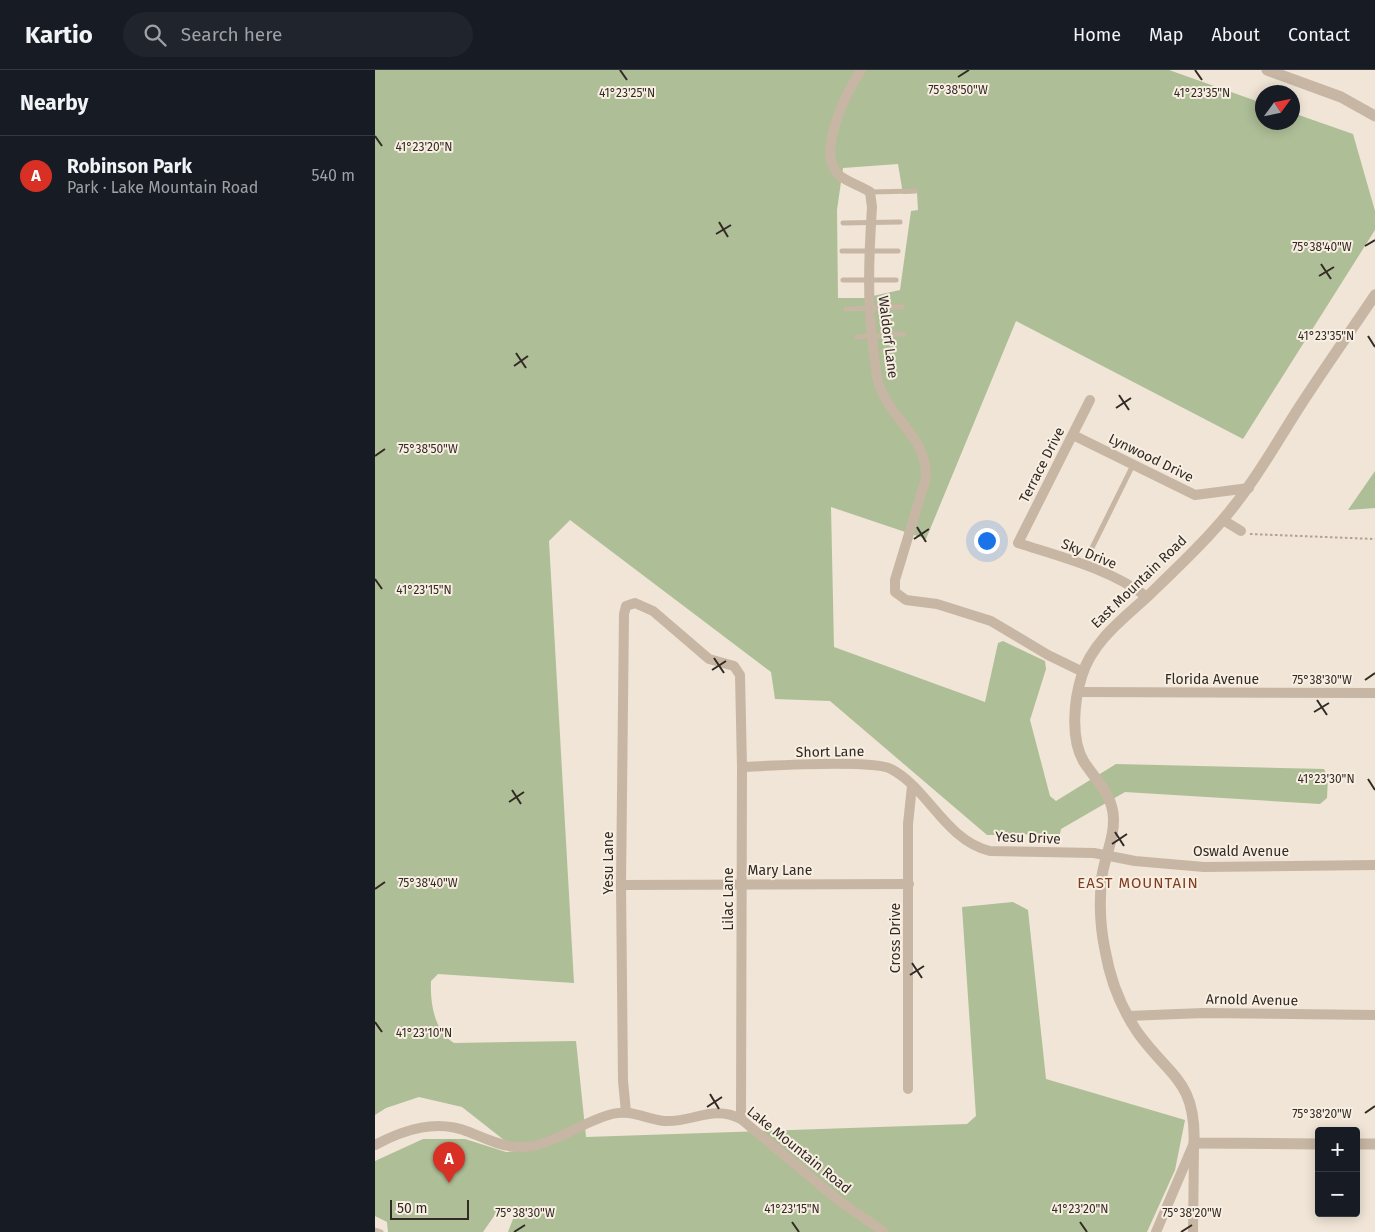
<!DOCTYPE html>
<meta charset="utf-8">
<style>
:root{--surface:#171b24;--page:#20242c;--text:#f1f3f6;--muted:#9ea1a6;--line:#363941;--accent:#d93025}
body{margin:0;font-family:"Fira Sans",sans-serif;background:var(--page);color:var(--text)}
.controls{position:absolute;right:15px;bottom:15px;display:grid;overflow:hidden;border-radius:5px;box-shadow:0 2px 12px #0003}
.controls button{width:45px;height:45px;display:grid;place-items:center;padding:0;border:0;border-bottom:1px solid var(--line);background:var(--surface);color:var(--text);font:25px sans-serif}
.compass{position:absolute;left:880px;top:15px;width:45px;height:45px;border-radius:50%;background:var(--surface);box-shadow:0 2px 12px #0003;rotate:57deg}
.scale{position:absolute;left:15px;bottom:12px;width:79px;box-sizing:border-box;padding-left:5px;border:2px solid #322a25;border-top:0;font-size:14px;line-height:18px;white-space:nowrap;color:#322a25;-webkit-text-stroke:4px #f8efe2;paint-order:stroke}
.you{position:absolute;left:611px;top:470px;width:18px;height:18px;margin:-12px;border:4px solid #fff;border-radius:50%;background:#1a73e8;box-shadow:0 0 0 8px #1a73e833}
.badge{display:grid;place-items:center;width:32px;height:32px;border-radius:50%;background:var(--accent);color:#fff;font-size:16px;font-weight:700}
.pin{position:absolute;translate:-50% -41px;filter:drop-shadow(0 1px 2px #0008)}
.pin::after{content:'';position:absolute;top:26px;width:18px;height:15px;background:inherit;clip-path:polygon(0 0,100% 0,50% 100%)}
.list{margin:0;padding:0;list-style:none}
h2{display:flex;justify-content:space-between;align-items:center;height:65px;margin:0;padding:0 20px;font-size:21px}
h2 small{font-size:16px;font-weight:400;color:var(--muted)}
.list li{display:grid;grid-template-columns:32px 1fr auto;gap:15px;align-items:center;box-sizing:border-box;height:80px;padding:0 20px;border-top:1px solid var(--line)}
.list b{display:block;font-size:19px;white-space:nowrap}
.list p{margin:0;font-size:16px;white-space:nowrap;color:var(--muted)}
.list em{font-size:16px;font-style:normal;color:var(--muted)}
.icon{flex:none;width:28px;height:28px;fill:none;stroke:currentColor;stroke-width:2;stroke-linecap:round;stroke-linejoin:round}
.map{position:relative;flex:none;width:1000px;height:1162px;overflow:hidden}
header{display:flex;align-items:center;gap:30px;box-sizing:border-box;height:70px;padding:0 25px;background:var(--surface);border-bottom:1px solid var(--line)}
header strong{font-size:24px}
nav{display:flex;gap:28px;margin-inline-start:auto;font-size:18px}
.search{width:350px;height:45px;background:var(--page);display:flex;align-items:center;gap:12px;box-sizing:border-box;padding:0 18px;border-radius:28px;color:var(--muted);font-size:19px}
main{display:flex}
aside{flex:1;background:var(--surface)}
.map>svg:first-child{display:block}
.green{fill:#aebe97;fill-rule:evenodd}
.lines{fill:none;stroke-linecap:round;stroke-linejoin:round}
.path{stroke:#b3a08d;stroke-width:2;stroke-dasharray:2.5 2.5;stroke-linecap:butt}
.service{stroke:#c7b6a3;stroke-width:5}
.minor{stroke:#c7b6a3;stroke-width:10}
.tertiary{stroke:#c7b6a3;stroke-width:11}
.ticks{fill:none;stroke:#322a25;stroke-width:2}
.labels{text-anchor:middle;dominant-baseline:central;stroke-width:4;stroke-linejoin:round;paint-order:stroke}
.street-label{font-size:14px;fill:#322a25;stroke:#f8efe2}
.neighbourhood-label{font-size:15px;letter-spacing:1px;fill:#7f3c1f;stroke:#f8efe2}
.ticks-label{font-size:12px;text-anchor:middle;fill:#322a25;stroke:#f8efe2;stroke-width:4;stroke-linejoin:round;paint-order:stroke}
</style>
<header>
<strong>Kartio</strong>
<div class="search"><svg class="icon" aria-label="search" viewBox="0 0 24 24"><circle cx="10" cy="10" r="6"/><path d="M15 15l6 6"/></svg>Search here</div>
<nav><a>Home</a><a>Map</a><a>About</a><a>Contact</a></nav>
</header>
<main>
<aside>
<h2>Nearby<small></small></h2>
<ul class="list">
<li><span class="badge">A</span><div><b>Robinson Park</b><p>Park · Lake Mountain Road</p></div><em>540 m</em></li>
</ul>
</aside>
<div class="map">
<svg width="1000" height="1162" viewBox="0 0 1000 1162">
<rect width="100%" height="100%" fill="#f0e5d6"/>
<!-- green -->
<g class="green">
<path d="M 0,0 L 794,0 L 887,33 L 888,52 L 918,52 L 918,43 L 978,64 L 1000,141 L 1000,160 L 868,369 L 641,251 L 551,469 L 456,437 L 459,577 L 610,632 L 623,573 L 628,571 L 670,591 L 671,599 L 655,650 L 675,726 L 681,731 L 741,694 L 949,699 L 953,707 L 952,728 L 945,734 L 750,722 L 686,759 L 685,764 L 612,765 L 455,631 L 400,629 L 396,602 L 195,450 L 174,471 L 199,913 L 63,904 L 56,911 C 55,933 59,961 79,973 L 201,971 L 211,1067 L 592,1054 L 601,1046 L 587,837 L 638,832 L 653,840 L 671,1009 L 810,1050 L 800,1100 L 772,1162 L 133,1162 L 143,1136 L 124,1139 L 108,1162 L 13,1162 L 12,1152 L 0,1146 L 0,1091 L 48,1069 L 90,1069 L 131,1082 L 143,1081 L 87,1037 L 44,1027 L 11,1038 L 0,1045 ZM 523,94 L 528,124 L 542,123 L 543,140 L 536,141 L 525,220 L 489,228 L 463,228 L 462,140 L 468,98 Z"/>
<path d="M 1000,401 L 1000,438 L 973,440 Z"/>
</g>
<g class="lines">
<!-- path -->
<path class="path" d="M 875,464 L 1000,469"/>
<!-- service -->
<g class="service">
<path d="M 495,122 L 540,121"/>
<path d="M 468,153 L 525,152"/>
<path d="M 467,181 L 523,181"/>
<path d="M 468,210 L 521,210"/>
<path d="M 471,239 L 527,237"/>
<path d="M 482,267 L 528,264"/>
<path d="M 709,494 L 758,395"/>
<path d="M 0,1160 L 6,1162"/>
</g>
<!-- minor -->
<g class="minor">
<path d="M 486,0 C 472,22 440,82 464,105 C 472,112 486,116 495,122 L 497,137 C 494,184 492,230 498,277 C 500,290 500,303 504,315 C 516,350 551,365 551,408 L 520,510 L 520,522 L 531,530 L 562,534 L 616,551 L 673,585 L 708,602"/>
<path d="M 715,330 L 643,473 C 686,487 735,499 772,527"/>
<path d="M 698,365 L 820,425 L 874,418"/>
<path d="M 848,450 L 866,461"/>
<path d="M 704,622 L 1000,623"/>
<path d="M 367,697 C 395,696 496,689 516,699 C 553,718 570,770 615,781 L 719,783 L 760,791 L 829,797 L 1000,795"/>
<path d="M 246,815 L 534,814"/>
<path d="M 753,946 L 828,943 L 1000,945"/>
<path d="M 533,1019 L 533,754 L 537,716"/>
<path d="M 251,1042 L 248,1011 L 246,815 L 249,544 L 251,536 L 260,533 L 278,541 L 334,589 L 359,596 L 365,605 L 367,697 L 366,1049"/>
<path d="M 0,1075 C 30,1059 62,1049 94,1062 C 109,1068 125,1076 141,1077 C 175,1079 205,1052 237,1044 C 255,1039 271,1049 289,1051 C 318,1053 337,1034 366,1049 L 463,1130 L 509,1162"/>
<path d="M 781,1162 L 819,1073"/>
<path d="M 818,1162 L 819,1078"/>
</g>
<!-- tertiary -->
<g class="tertiary">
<path d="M 892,0 L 966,27 L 1000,46"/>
<path d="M 944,1074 L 819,1073 C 821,1011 795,1007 763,963 C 746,938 735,909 730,880 C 725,856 724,831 727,806 C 730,785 741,765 738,743 C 735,722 720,709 709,692 C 695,669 699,630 707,605 C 718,571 748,549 773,526 C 803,497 834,468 859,436 C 884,405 903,370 925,336 C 949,299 975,262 1000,225"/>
<path d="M 981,1074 L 1000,1074"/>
</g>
</g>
<!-- ticks -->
<path class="ticks" d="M 245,0 L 252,10M 820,0 L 827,10M 583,7 L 594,0M 0,66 L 7,76M 344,152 L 353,167M 341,164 L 356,155M 990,176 L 1000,170M 946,194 L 956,209M 944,206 L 959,197M 993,266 L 1000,277M 141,283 L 151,298M 139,296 L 153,286M 744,325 L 754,340M 741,338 L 756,328M 0,386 L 10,379M 542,457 L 551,472M 539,469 L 554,459M 0,509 L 7,519M 339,588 L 349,603M 337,600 L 351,591M 990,610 L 1000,603M 942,630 L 952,645M 939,642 L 954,633M 993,709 L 1000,720M 137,720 L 146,734M 134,732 L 149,722M 740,762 L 749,776M 737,774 L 752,764M 0,819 L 10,812M 537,893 L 547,908M 535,905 L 549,896M 0,952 L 7,962M 335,1024 L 344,1039M 332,1037 L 347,1027M 990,1043 L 1000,1036M 417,1152 L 424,1162M 705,1152 L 712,1162M 139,1162 L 150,1155M 806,1162 L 817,1155"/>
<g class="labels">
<!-- street labels -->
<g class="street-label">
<text transform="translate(513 267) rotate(83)">Waldorf Lane</text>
<text transform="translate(776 388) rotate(26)">Lynwood Drive</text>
<text transform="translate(667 395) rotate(-63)">Terrace Drive</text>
<text transform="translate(714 484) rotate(22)">Sky Drive</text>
<text transform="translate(764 512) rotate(-44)">East Mountain Road</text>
<text x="837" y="609">Florida Avenue</text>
<text transform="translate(455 682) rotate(-1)">Short Lane</text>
<text transform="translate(653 768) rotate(2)">Yesu Drive</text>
<text x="866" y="781">Oswald Avenue</text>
<text transform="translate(233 793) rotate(-90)">Yesu Lane</text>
<text x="405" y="800">Mary Lane</text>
<text transform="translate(353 829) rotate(-90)">Lilac Lane</text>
<text transform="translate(520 868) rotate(-90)">Cross Drive</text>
<text transform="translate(877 930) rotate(1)">Arnold Avenue</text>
<text transform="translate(424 1080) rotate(39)">Lake Mountain Road</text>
</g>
<!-- neighbourhood labels -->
<g class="neighbourhood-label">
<text x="763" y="813">EAST MOUNTAIN</text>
</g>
</g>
<g class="ticks-label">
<text x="583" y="24">75°38'50"W</text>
<text x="252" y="27">41°23'25"N</text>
<text x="827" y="27">41°23'35"N</text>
<text x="49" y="81">41°23'20"N</text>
<text x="947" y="181">75°38'40"W</text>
<text x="951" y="270">41°23'35"N</text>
<text x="53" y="383">75°38'50"W</text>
<text x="49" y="524">41°23'15"N</text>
<text x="947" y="614">75°38'30"W</text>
<text x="951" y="713">41°23'30"N</text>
<text x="53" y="817">75°38'40"W</text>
<text x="49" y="967">41°23'10"N</text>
<text x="947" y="1048">75°38'20"W</text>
<text x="417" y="1143">41°23'15"N</text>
<text x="705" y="1143">41°23'20"N</text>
<text x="150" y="1147">75°38'30"W</text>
<text x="817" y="1147">75°38'20"W</text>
</g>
</svg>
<div class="controls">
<button>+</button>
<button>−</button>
</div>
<svg class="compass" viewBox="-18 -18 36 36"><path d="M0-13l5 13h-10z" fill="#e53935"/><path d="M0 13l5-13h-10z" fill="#9ea1a6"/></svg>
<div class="scale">50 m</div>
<div class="you"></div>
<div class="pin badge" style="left:74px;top:1113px">A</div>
</div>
</main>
